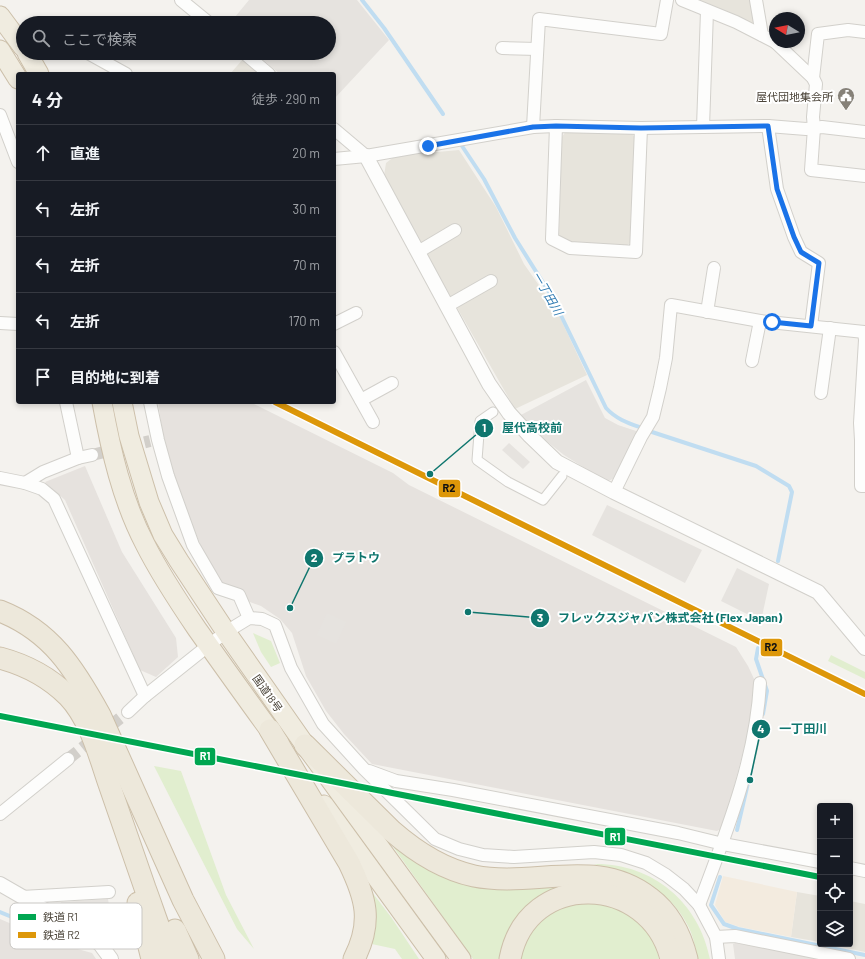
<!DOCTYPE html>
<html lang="ja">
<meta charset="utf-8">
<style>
:root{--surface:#171b24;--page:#242831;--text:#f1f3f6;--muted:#9ea1a6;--line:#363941}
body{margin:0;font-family:Barlow,"Noto Sans JP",sans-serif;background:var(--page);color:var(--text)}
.controls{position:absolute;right:12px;bottom:12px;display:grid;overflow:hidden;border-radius:4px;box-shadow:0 2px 6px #0003}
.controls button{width:36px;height:36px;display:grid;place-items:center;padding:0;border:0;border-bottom:1px solid var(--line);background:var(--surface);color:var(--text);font:20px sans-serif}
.compass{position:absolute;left:769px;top:12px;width:36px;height:36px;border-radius:50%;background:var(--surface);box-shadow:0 2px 6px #0003;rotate:280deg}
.stop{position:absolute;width:12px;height:12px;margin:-9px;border:3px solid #1a73e8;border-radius:50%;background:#fff}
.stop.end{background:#1a73e8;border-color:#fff;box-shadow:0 1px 4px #0008}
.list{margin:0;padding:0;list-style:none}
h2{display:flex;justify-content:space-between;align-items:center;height:52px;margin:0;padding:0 16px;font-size:17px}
h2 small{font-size:13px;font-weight:400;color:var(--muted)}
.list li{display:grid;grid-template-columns:26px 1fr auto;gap:12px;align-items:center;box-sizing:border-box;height:56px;padding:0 16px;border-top:1px solid var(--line)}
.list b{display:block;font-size:15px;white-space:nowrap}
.list em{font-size:13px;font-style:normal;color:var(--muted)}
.icon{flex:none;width:22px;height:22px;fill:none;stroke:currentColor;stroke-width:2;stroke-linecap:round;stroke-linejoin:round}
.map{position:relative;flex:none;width:865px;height:959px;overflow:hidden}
.search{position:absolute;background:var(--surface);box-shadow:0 2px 6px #0003;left:16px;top:16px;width:320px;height:44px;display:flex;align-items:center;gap:10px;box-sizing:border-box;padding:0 14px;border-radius:22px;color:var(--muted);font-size:15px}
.panel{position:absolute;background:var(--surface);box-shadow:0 2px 6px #0003;left:16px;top:72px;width:320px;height:332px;border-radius:4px}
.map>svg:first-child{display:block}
.residential{fill:#e7e4dc}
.commercial{fill:#f3ebdf}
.industrial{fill:#e6e2de}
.green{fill:#e1eecf}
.parking{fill:#e6e3df}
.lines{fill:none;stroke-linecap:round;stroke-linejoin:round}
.stream{stroke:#c0ddf1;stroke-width:4}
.minor-tunnel{stroke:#d2cfca;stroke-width:12;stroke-dasharray:12 6;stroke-linecap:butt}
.pedestrian-casing{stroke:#d2d0cb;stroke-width:11}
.minor-casing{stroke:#d2d0cb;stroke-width:14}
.tertiary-casing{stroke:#d2d0cb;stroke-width:16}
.trunk-casing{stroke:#ccbfa9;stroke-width:21}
.motorway-casing{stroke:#ccbfa9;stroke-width:23}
.pedestrian{stroke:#fdfdfc;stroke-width:9}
.minor{stroke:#fdfdfc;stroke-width:12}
.tertiary{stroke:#fdfdfc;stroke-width:14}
.trunk{stroke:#f0ece0;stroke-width:19}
.motorway{stroke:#ede8db;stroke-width:21}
.rail-1-casing{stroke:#fff;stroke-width:9}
.rail-2-casing{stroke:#fff;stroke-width:9}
.rail-1{stroke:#00a651;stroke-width:6}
.rail-2{stroke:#dd9709;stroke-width:6}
.route{stroke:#1a73e8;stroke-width:5}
.labels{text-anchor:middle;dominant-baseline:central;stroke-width:4;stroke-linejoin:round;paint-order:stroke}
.poi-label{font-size:11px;fill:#4b4439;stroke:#fff;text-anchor:end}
.street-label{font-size:11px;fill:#4b4439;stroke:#fff}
.water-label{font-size:12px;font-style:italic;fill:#2e7ab2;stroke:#fff}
.key{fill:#fff;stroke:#c9c7c4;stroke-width:1}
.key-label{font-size:11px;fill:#4b4439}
.leader{fill:none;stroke:#0f766e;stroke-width:1.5}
.callout-dot{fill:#0f766e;stroke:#fff;stroke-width:1.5}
.mark-label{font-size:12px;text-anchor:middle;font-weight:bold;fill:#fff}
.callout-label{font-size:12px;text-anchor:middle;font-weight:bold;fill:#0f766e;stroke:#fff;stroke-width:4;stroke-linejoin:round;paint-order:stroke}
.line-badge{stroke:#fff;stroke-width:1.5}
.badge-label{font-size:11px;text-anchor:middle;font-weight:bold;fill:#fff}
.pale-badge-label{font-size:11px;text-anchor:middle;font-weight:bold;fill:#111}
</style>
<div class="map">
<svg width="865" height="959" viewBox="0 0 865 959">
<rect width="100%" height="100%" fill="#f4f2ee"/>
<!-- residential -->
<g class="residential">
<path d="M 692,0 L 756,0 L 756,27 Z"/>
<path d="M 243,59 L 262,74 L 230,74 Z"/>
<path d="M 566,131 L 631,133 L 636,138 L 630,243 L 626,246 L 572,242 L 559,236 L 562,137 Z"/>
<path d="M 459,150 L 496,207 L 524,264 L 557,311 L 587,375 L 515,409 L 391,192 L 384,176 L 386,163 L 395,156 Z"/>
<path d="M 797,892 L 820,896 L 820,942 L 791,937 Z"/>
<path d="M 850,901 L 865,904 L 865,952 L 828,944 L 850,944 Z"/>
</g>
<!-- commercial -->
<path class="commercial" d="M 723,876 L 797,892 L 791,937 L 740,927 L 725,922 L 715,905 Z"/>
<!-- industrial -->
<g class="industrial">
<path d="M 158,402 L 250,402 L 393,473 L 409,485 L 736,647 L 748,666 L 755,681 L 747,737 L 723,828 L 717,831 L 372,764 L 344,734 L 326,711 L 306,676 L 292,633 L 280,619 L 261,606 L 247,601 L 223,586 L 202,548 L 177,489 L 165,448 Z"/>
<path d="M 85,466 L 122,552 L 176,638 L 178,657 L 156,677 L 140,670 L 65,500 L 45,482 Z"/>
<path d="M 0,919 L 56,943 L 92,953 L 96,959 L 0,959 Z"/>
</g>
<!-- green -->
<g class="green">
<path d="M 253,633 L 271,641 L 280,663 L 271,667 L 261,652 Z"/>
<path d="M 831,655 L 865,672 L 865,679 L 828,661 Z"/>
<path d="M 154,766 L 181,771 L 226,895 L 254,949 L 237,929 Z"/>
<path d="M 395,844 L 410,854 L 574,883 L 503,959 L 473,959 L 394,848 Z"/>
<path d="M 594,864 C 652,863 699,902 710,959 L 698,959 C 695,947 693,934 687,924 C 668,887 631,875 594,864 Z"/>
<path d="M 365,883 L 391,917 L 419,959 L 402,959 L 395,949 L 367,943 Z"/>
<path d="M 578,904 C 586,904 595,903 603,904 C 631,910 653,931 659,959 L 519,959 C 524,939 536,923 554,912 C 561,908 571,906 578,904 Z"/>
</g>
<!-- parking -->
<g class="parking">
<path d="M 249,0 L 357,0 L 389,40 L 334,99 L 334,74 L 280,74 L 255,53 L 329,53 L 329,23 L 230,23 Z"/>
<path d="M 586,380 L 605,418 L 618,425 L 639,432 L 615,478 L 608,481 L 588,470 L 564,455 L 544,439 L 529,425 L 521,415 Z"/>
<path d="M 509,443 L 530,462 L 523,469 L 502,450 Z"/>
<path d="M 607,505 L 702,550 L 685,583 L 592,535 Z"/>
<path d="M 737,568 L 769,584 L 761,621 L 721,601 Z"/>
<path d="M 327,613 L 346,622 L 336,644 L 317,635 Z"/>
<path d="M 108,899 L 115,942 L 62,912 L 61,902 Z"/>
<path d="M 736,943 L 793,953 L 820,959 L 735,959 L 733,944 Z"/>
</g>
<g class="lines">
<!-- stream -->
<g class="stream">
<path d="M 362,0 L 384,28 L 443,114"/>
<path d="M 462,146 L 484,179 L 515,238 L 552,297 L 606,408 C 616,419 628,423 642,428"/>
<path d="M 652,432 L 756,466 L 789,486 L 792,492 L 778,561"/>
<path d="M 758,648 L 756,659 L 767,691 L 763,714"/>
<path d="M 737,830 L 752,766"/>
<path d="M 720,877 L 711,905 L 724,924 L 738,929 L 865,955"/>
<path d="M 0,912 L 68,940"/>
</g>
<!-- minor-tunnel -->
<g class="minor-tunnel">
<path d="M 92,455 L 150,441"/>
<path d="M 68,759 L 128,712"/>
</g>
<defs>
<path id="pedestrian" d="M 493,412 L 480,421 L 477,460 L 508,482 L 543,500 L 562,476"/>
<g id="minor">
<path d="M 181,0 L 209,23"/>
<path d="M 682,0 L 736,22 L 775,42"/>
<path d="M 756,0 L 762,35"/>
<path d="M 775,42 L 813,78 L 816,84 L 813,117 L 814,128 L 811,170 L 865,176"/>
<path d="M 502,48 L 537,49"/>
<path d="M 88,53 L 126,74"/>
<path d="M 244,53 L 269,74"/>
<path d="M 813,78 L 818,34 L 848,30 L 865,32"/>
<path d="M 0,115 L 18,162"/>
<path d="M 556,126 L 552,239 L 570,248 L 636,252 L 641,128"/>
<path d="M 768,126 L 777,189 L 794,237 L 801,252 L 819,263 L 811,326"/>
<path d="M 533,127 L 539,19 L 661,34 L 667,0"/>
<path d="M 703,127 L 707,11"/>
<path d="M 334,129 L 366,156"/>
<path d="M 334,159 L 366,156 L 533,127 L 556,126 L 641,128 L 703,127 L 768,126 L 806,129 L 822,127 L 865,132"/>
<path d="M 418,252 L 455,230"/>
<path d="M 447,306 L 491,281"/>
<path d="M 707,312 L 714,268"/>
<path d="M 0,323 L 18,324"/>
<path d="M 334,324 L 356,313"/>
<path d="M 865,340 L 860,423 L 861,440 L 861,486 L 865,486"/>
<path d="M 334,352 L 373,422"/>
<path d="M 752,361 L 760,321"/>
<path d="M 821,393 L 830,328"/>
<path d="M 361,400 L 392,383"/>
<path d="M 150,402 L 158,440 L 168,476 L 193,545 L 218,588 L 239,595 L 249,618"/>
<path d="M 78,458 L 92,455"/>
<path d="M 0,478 L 25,483 L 42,489 L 54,499 L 145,696"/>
<path d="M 25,483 L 43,472 L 78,458 L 66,402"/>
<path d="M 614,492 L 641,437 L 653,417 L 660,388 L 666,358 L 671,305 L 760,321 L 864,332 L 865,340"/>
<path d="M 128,712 L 145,696 L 209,645 L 226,632 L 249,618 L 262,619 L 275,625 L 291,668 L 323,724 L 364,769 L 435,839 L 459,849 L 483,855 L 514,857 L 594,852 L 621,855 L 646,863 L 666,875 L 684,889 L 699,905 L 716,937 L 719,959"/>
<path d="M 369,771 L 396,781 L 453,790 L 678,833 L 723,844 L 820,862"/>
<path d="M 0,814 L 68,759"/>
<path d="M 850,868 L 865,871"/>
<path d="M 22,897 L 109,892"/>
<path d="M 699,905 C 726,833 756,760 760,683"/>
<path d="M 716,937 L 735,936 L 849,959"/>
</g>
<g id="tertiary">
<path d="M 366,156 L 489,384 L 509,413 L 530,436 L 557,462 L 614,492 L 818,592 L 865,648"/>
<path d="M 0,884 L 85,933 L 100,944 L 111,959"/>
</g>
<g id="trunk">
<path d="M 0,16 L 23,47"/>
<path d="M 0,50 L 18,79"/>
<path d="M 27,53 L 39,74"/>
<path d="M 102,402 C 111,451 122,500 145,544 C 160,574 178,601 197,629 C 224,667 251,705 279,743"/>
<path d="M 122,402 L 129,436 L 149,502 L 163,535 L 179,561 L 226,632 L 305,745 L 461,959"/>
<path d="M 324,805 L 436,959"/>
</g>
<g id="motorway">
<path d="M 0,611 C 51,631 74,668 100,715 L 183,900 L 214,959"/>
<path d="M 0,658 C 26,665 49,677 68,696 C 90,719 99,755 109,784 C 121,819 133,853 145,888 C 154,912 161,936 172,959"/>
<path d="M 270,730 L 349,863 C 366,898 373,922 354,959"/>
<path d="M 305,745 L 392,831 C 416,852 442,869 474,876 C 534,888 597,856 650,898 C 670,913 681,935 687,959"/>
<path d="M 138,903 L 152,959"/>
<path d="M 175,930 L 188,959"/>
<path d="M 510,959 C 527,869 650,873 671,959"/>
</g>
</defs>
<!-- pedestrian casing -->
<use href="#pedestrian" class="pedestrian-casing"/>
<!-- minor casing -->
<use href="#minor" class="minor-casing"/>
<!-- tertiary casing -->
<use href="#tertiary" class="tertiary-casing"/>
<!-- trunk casing -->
<use href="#trunk" class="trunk-casing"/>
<!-- motorway casing -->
<use href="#motorway" class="motorway-casing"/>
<!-- pedestrian -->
<use href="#pedestrian" class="pedestrian"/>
<!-- minor -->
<use href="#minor" class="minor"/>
<!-- tertiary -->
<use href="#tertiary" class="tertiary"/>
<!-- trunk -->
<use href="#trunk" class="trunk"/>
<!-- motorway -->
<use href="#motorway" class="motorway"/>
<defs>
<path id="rail-1" d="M 0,716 L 820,877"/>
<path id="rail-2" d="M 275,402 L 865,694"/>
</defs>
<!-- rail-1 casing -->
<use href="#rail-1" class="rail-1-casing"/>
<!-- rail-2 casing -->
<use href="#rail-2" class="rail-2-casing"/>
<!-- rail-1 -->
<use href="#rail-1" class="rail-1"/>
<!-- rail-2 -->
<use href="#rail-2" class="rail-2"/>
</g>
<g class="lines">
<!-- route -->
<path class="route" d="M 428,146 L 533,127 L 556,126 L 641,128 L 768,126 L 777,189 L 794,237 L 801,252 L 819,263 L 811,326 L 772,322"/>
</g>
<!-- icons -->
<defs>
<symbol id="civic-pin" viewBox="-11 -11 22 30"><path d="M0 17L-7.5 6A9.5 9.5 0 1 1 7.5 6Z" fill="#868178" stroke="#fff"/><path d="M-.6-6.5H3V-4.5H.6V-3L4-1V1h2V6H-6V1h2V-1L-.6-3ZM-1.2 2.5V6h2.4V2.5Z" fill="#fff"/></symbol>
</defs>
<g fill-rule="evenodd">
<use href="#civic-pin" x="836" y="86" width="20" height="27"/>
</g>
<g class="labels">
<!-- poi labels -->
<g class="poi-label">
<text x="833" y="96">屋代団地集会所</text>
</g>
<!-- street labels -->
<g class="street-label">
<text transform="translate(268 693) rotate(55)">国道18号</text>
</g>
<!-- water labels -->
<g class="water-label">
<text transform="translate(548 293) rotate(60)">一丁田川</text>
</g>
</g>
<!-- legend -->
<rect x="10" y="903" width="132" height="46" rx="6" class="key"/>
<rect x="18" y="914" width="18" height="6" fill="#00a651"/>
<rect x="18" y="932" width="18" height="6" fill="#dd9709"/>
<g class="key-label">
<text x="43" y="921">鉄道 R1</text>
<text x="43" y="939">鉄道 R2</text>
</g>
<!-- callouts -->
<path class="leader" d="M430 474L484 428M290 608L314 558M468 612L540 618M750 780L761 729"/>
<g class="callout-dot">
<circle cx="430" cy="474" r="4"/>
<circle cx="290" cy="608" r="4"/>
<circle cx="468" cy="612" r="4"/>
<circle cx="750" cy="780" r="4"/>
<circle cx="484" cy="428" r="10"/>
<circle cx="314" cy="558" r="10"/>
<circle cx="540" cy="618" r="10"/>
<circle cx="761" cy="729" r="10"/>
</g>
<g class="mark-label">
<text x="484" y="432">1</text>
<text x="314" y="562">2</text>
<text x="540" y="622">3</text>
<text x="761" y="733">4</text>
</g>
<g class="callout-label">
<text x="532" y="432">屋代高校前</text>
<text x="356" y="562">プラトウ</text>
<text x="670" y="622">フレックスジャパン株式会社 (Flex Japan)</text>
<text x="803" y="733">一丁田川</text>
</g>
<g class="line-badge">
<rect x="438" y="479" width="23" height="19" rx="4" fill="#dd9709"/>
<rect x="760" y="638" width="23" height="19" rx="4" fill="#dd9709"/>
<rect x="194" y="747" width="22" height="19" rx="4" fill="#00a651"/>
<rect x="604" y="827" width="22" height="19" rx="4" fill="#00a651"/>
</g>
<g class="badge-label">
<text x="205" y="760">R1</text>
<text x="615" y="841">R1</text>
</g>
<g class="pale-badge-label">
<text x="449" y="492">R2</text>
<text x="771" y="651">R2</text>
</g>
</svg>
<div class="controls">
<button>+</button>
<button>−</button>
<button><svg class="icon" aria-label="locate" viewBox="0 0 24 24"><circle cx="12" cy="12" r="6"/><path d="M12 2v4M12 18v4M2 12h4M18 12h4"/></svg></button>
<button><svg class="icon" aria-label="layers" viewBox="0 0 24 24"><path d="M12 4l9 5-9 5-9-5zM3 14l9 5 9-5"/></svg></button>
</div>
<svg class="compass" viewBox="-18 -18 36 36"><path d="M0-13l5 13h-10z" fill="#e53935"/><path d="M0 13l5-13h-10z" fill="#9ea1a6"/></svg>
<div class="stop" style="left:772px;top:322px"></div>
<div class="stop end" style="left:428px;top:146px"></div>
<div class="search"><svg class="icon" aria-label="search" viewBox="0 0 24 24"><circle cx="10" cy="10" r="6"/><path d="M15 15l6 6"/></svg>ここで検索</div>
<section class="panel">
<h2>4 分<small>徒歩 · 290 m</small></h2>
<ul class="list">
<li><svg class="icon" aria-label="ahead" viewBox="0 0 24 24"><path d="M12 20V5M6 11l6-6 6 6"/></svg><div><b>直進</b></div><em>20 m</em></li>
<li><svg class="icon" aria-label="left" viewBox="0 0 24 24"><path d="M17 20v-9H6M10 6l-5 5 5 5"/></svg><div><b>左折</b></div><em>30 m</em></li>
<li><svg class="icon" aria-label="left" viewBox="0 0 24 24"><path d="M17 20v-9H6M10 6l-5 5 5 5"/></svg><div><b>左折</b></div><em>70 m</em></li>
<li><svg class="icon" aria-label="left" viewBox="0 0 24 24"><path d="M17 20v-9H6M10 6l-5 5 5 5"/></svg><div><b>左折</b></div><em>170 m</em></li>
<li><svg class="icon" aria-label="arrive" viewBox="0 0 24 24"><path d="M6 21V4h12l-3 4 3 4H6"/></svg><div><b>目的地に到着</b></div></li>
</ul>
</section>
</div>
